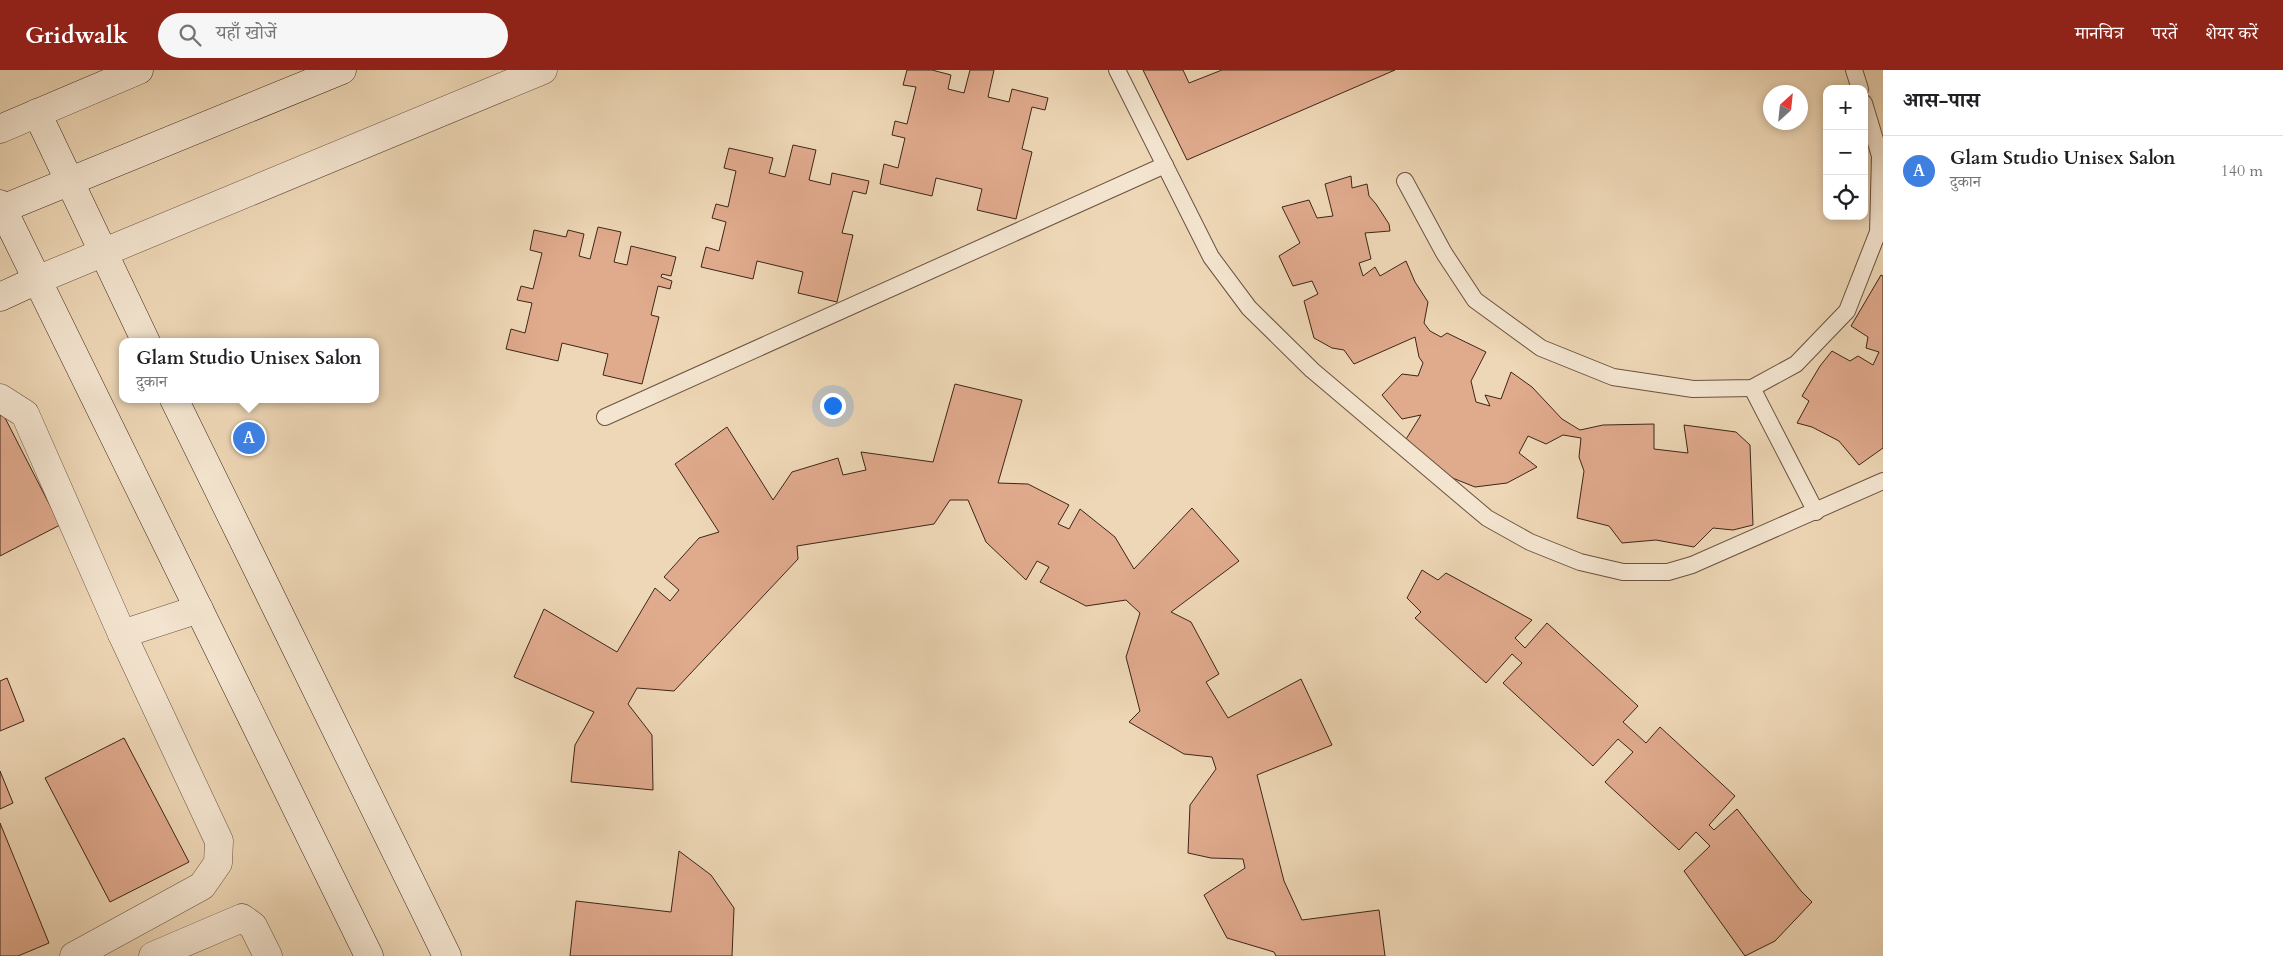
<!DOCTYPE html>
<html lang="hi">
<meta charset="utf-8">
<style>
:root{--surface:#fff;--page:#f6f6f6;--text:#202124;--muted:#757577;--line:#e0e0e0;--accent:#8f2418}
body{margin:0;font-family:Cardo,"Noto Serif Devanagari",serif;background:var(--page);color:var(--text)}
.controls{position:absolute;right:15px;top:15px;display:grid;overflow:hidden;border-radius:10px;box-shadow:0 2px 8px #0003}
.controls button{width:45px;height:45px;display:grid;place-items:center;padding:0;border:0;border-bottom:1px solid var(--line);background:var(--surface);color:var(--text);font:25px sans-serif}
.compass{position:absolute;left:1763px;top:15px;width:45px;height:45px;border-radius:50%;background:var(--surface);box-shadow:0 2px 8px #0003;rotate:27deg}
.you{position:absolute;left:832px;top:335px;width:18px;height:18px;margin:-12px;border:4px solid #fff;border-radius:50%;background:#1a73e8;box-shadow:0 0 0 8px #1a73e833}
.badge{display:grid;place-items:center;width:32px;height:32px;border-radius:50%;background:var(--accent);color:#fff;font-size:16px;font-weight:700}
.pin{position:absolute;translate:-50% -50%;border:2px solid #fff;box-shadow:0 1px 5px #0006}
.popup{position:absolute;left:119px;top:268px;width:260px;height:65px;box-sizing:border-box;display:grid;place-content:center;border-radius:10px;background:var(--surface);filter:drop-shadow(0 1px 4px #0005);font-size:16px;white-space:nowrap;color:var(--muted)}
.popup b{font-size:19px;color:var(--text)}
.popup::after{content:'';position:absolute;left:50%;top:100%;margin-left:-10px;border:10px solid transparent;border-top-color:var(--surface)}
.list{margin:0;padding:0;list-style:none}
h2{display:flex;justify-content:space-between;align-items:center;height:65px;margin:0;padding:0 20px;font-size:21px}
h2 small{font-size:16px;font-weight:400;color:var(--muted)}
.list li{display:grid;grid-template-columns:32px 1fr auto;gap:15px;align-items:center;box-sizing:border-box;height:70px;padding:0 20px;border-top:1px solid var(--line)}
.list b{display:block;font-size:19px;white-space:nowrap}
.list p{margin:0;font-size:16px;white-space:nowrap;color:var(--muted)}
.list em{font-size:16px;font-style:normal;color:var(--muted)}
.icon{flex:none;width:28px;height:28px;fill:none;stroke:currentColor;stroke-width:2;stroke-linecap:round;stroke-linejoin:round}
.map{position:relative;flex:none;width:1883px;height:886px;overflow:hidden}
header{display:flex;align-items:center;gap:30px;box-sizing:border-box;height:70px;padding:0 25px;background:var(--accent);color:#fff}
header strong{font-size:24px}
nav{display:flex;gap:28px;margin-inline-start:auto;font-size:18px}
.search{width:350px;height:45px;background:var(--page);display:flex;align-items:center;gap:12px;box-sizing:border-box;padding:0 18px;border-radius:28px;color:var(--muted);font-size:19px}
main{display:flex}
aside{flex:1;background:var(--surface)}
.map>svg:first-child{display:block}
.building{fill:#e0aa8d;stroke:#3e2518}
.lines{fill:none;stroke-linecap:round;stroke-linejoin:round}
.lane-casing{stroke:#6a5240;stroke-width:18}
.street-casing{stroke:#6a5240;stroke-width:29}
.secondary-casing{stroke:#3e2518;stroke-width:29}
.lane{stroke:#f4e5d0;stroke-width:16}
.street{stroke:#f4e5d0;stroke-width:28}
.secondary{stroke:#f4e5d0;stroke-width:28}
</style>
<header>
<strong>Gridwalk</strong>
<div class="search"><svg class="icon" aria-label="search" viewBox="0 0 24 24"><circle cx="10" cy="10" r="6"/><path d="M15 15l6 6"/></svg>यहाँ खोजें</div>
<nav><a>मानचित्र</a><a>परतें</a><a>शेयर करें</a></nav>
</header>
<main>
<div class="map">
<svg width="1883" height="886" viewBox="0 0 1883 886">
<rect width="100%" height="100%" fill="#eed7b6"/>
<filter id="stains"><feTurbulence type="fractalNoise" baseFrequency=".004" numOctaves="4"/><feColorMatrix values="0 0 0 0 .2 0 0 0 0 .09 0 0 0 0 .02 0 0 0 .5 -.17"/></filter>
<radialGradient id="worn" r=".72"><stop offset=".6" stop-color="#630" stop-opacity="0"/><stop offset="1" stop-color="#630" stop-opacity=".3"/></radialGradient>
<!-- building -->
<g class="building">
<path d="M 907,0 L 932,0 L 951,5 L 948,19 L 964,23 L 970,0 L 994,0 L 988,27 L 1009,32 L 1012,19 L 1048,28 L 1045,40 L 1032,37 L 1022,79 L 1032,82 L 1016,149 L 977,140 L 982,119 L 936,108 L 932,126 L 880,114 L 884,94 L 898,98 L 905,68 L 892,65 L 895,51 L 907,54 L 916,17 L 903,15 Z"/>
<path d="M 1143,0 L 1183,0 L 1189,13 L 1222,0 L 1395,0 L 1187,90 Z"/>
<path d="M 793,75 L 816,80 L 809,110 L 830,115 L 832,103 L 869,111 L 866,124 L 853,121 L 842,163 L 853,165 L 837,232 L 798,223 L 803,202 L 757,191 L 753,209 L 701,197 L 706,177 L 719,181 L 726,152 L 712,148 L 716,134 L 728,137 L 736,101 L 724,98 L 729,78 L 773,88 L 769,103 L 785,107 Z"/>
<path d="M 1351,106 L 1352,118 L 1367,114 L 1369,126 L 1376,134 L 1389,154 L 1390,161 L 1365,163 L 1371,189 L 1359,193 L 1363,206 L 1375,197 L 1380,206 L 1406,191 L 1415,212 L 1428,232 L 1424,253 L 1430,261 L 1441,267 L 1447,263 L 1486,282 L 1471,311 L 1476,332 L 1490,336 L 1485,325 L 1501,329 L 1511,302 L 1532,317 L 1562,349 L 1580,360 L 1603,355 L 1654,354 L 1654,379 L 1688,383 L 1684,355 L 1736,362 L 1750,375 L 1753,455 L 1733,460 L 1713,458 L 1694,477 L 1656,470 L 1622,473 L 1609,456 L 1577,448 L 1584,401 L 1579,387 L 1581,368 L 1563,365 L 1546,374 L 1528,366 L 1519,383 L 1537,397 L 1507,413 L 1475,417 L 1445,405 L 1403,374 L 1421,345 L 1402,349 L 1382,325 L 1402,304 L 1418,306 L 1423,293 L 1419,287 L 1415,267 L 1354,294 L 1344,280 L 1332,278 L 1314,268 L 1304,231 L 1318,224 L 1312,211 L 1293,216 L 1279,186 L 1300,173 L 1282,137 L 1309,130 L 1317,148 L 1333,146 L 1325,114 Z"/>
<path d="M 598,157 L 621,162 L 614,192 L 627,195 L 631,176 L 676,187 L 671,206 L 662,204 L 661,207 L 672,211 L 670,219 L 658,216 L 651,245 L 659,247 L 642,314 L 603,305 L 608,284 L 562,273 L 558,291 L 506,279 L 511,259 L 525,263 L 532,233 L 517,230 L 521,216 L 533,219 L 542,183 L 530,180 L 534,160 L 566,167 L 568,160 L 584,164 L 579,186 L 590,189 Z"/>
<path d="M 1881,205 L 1883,206 L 1883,378 L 1859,395 L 1839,371 L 1812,357 L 1797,353 L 1809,331 L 1802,326 L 1820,296 L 1832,281 L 1850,291 L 1858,286 L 1873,295 L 1879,282 L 1866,278 L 1868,267 L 1851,256 Z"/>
<path d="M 955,314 L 1022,330 L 998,413 L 1028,414 L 1069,435 L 1058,454 L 1069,459 L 1080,439 L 1115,467 L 1134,499 L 1192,438 L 1239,491 L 1171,542 L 1191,552 L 1219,604 L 1206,612 L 1228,648 L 1301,609 L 1332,675 L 1257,705 L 1284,811 L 1302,850 L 1379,840 L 1385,886 L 1276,886 L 1274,882 L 1227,868 L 1204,825 L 1245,798 L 1243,789 L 1211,788 L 1188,783 L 1190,735 L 1216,699 L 1212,687 L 1184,684 L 1129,652 L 1140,641 L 1126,587 L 1140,543 L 1126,530 L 1086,536 L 1040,512 L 1049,497 L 1037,491 L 1026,510 L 986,472 L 968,430 L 950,430 L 934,454 L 797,476 L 798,489 L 674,621 L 637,618 L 628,634 L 652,665 L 653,720 L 571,712 L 575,675 L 594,642 L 514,607 L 544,539 L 617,582 L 655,518 L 670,531 L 679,520 L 664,507 L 699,468 L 719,462 L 675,394 L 727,357 L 773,430 L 792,402 L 838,388 L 843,405 L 866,400 L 861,382 L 933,392 Z"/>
<path d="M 3,344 L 60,455 L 0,486 L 0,346 Z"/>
<path d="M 1422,500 L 1438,510 L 1446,503 L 1532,550 L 1515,568 L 1525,578 L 1547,553 L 1638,636 L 1623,652 L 1646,673 L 1660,657 L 1735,726 L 1709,755 L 1714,760 L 1737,739 L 1801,821 L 1812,832 L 1775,871 L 1745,886 L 1684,801 L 1710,776 L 1696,762 L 1679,780 L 1605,712 L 1633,682 L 1618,669 L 1593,696 L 1503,613 L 1522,593 L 1512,584 L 1486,613 L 1415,548 L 1421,542 L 1407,528 Z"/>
<path d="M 7,608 L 24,651 L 0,661 L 0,611 Z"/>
<path d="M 124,668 L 189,792 L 110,832 L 45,708 Z"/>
<path d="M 0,701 L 13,733 L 0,739 Z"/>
<path d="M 0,753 L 49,873 L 18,886 L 0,886 Z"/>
<path d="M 679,781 L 711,805 L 734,838 L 732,886 L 570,886 L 576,831 L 671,842 Z"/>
</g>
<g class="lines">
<defs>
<g id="lane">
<path d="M 1117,0 L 1211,187 L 1249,238 L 1312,300 L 1487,448 L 1530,472 L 1580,492 L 1623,502 L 1668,502 L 1692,495 L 1883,411"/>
<path d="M 1854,0 L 1860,19"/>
<path d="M 1405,111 L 1444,183 L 1475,230 L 1541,278 L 1613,307 L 1693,319 L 1752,318 L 1796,294 L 1847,241 L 1878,162 L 1880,86 L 1864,33"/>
<path d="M 1752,318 L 1816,442"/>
<path d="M 605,347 L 1165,95"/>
</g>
<g id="street">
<path d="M 37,210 L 543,0"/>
<path d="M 0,328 L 25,344 L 122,564"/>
<path d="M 74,886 L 202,816 L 218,793 L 219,771 L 122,564 L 199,539"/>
<path d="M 153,886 L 242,848 L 253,856 L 268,886"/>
</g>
<g id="secondary">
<path d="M 37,43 L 146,272"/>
<path d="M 0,59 L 139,0"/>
<path d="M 0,134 L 369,886"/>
<path d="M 2,139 L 342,0"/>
<path d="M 0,227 L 37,210"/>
<path d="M 174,329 L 447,886"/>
</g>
</defs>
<!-- lane casing -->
<use href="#lane" class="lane-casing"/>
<!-- street casing -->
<use href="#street" class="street-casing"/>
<!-- secondary casing -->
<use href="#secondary" class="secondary-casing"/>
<!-- lane -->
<use href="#lane" class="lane"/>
<!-- street -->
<use href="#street" class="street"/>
<!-- secondary -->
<use href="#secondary" class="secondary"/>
</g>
<rect width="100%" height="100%" filter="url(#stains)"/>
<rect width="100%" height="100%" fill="url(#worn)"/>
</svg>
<div class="controls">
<button>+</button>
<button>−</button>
<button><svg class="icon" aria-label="locate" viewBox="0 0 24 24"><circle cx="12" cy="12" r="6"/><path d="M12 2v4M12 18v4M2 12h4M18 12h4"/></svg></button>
</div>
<svg class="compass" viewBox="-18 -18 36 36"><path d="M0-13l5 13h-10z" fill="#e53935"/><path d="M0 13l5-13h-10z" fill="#757577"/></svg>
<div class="you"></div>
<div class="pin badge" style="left:249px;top:368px;background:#3f7fe0">A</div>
<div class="popup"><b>Glam Studio Unisex Salon</b>दुकान</div>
</div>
<aside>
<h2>आस-पास<small></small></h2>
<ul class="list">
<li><span class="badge" style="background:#3f7fe0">A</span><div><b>Glam Studio Unisex Salon</b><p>दुकान</p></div><em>140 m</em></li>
</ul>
</aside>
</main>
